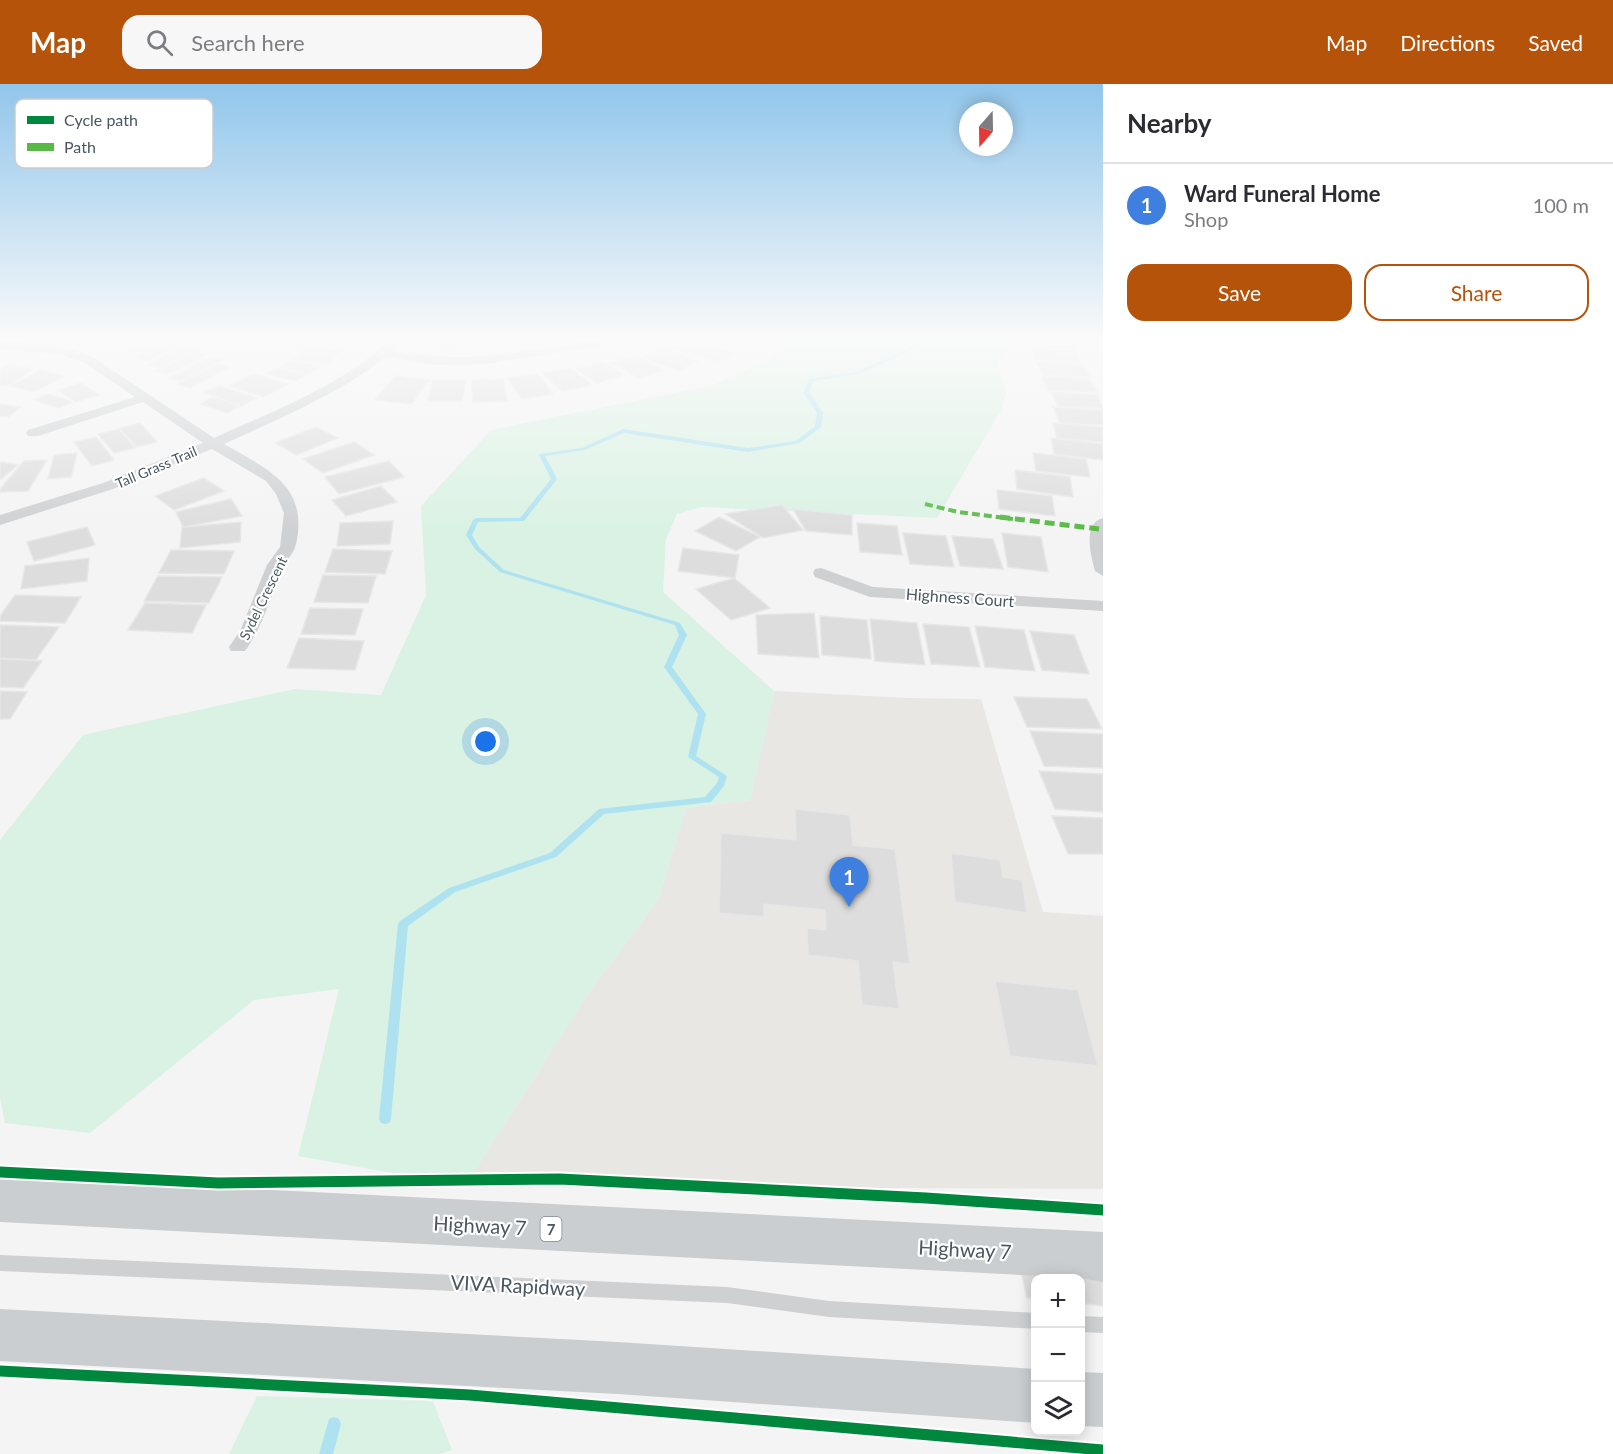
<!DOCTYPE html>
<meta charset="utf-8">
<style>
:root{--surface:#fff;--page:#f7f7f7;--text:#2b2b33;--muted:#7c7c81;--line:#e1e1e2;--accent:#b45309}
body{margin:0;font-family:Lato,sans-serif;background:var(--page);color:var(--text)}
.controls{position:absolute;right:18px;bottom:18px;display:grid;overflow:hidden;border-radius:12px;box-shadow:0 3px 15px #0003}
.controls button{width:54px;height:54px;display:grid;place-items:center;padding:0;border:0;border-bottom:2px solid var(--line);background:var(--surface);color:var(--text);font:30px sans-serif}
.compass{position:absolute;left:959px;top:18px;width:54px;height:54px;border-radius:50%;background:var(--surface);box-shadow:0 3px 15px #0003;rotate:200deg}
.you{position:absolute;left:486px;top:658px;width:21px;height:21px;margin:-15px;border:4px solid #fff;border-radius:50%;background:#1a73e8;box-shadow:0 0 0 9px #1a73e833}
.badge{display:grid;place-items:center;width:39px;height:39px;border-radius:50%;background:var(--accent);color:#fff;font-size:20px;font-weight:700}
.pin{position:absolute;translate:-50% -50px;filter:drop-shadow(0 2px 3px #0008)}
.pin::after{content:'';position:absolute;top:32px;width:21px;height:18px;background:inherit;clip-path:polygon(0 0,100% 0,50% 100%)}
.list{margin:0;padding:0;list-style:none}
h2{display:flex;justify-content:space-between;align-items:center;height:78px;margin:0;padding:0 24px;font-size:26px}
h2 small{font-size:20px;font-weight:400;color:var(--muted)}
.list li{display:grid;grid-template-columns:39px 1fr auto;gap:18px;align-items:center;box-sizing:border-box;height:84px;padding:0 24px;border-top:2px solid var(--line)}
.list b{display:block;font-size:22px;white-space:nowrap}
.list p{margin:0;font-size:20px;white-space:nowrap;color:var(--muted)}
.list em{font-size:20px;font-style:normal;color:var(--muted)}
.actions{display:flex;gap:12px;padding:18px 24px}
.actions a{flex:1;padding:14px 0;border:2px solid var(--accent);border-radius:18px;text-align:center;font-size:21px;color:var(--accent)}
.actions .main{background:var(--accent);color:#fff}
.icon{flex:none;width:33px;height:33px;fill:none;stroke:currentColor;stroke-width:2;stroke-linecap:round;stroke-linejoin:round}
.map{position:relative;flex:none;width:1103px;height:1370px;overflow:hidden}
header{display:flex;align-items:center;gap:36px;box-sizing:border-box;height:84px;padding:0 30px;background:var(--accent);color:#fff}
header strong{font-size:28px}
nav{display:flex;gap:33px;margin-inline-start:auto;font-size:21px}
.search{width:420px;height:54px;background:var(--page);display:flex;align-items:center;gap:15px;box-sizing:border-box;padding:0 21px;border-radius:18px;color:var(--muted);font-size:22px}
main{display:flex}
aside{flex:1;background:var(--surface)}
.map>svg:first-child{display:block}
.commercial{fill:#e8e7e3}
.green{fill:#d9f2e3}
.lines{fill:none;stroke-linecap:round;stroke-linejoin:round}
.stream{fill:#aee2f0;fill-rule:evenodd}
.building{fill:#ddddde;stroke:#e5e6e7;stroke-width:1.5}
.service{fill:#ced0d2;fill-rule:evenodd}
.minor{fill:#ced0d2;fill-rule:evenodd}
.primary{fill:#caced1;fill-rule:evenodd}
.quiet-far1{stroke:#58b947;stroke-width:4;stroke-dasharray:8 4;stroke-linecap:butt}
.quiet{stroke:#58b947;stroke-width:5;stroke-dasharray:10 5;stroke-linecap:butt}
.cycleway-casing{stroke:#fff;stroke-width:15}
.cycleway{stroke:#00873e;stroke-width:11}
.labels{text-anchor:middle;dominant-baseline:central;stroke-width:4.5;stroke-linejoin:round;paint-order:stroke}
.far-street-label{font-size:14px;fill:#4a5661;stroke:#fff}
.shield{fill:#fff;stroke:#808990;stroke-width:1.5}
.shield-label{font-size:15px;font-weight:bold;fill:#4a5661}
.street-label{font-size:16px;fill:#4a5661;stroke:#fff}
.near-street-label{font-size:20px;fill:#4a5661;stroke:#fff}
.key{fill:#fff;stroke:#c9ccd0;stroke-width:1.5}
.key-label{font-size:16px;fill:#4a5661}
</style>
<header>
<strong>Map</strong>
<div class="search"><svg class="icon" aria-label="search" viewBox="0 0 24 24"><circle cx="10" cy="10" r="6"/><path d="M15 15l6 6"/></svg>Search here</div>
<nav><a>Map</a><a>Directions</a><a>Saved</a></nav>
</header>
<main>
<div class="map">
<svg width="1103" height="1370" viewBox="0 0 1103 1370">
<rect width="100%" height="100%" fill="#f4f4f4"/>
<!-- commercial -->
<path class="commercial" d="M 774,607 L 908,614 L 981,615 L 1043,828 L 1103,832 L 1103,1105 L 465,1102 L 588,910 L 658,816 L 686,724 L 750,716 Z"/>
<!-- green -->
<g class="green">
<path d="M 788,256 L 1014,256 L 1007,269 L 997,280 L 1007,308 L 1000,328 L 937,434 L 702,423 L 677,430 L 666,455 L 663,508 L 774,607 L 750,716 L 686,724 L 658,816 L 588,910 L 465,1102 L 298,1072 L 339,905 L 254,916 L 90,1049 L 5,1039 L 0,1014 L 0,756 L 83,651 L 295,605 L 381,611 L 426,511 L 421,422 L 491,346 L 709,302 L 772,275 Z"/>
<path d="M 257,1312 L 433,1317 L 452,1366 L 439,1370 L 229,1370 Z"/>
</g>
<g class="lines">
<!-- stream -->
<g class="stream">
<path d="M 920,256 L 925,256 L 918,264 L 859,290 L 813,297 L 809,308 L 823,329 L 821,343 L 800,359 L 748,368 L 624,349 L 585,366 L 545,372 L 557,395 L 524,437 L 478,438 L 472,451 L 479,463 L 504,486 L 680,539 L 687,551 L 672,583 L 706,630 L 696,672 L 727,692 L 724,702 L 711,718 L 604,730 L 556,773 L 455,808 L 408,842 L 391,1035 L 389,1039 L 385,1040 L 381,1039 L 379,1035 L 398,840 L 400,837 L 449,804 L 550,769 L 599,725 L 705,713 L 717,699 L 719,693 L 688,673 L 698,630 L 664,583 L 679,551 L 675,541 L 500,488 L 475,465 L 466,451 L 473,436 L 476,434 L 520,434 L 551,395 L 539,371 L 540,370 L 582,364 L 623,345 L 748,364 L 796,357 L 815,342 L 817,329 L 803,308 L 809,295 L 856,288 L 914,262 Z"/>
<path d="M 334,1333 L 339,1335 L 341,1340 L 333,1370 L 319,1370 L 329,1335 Z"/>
</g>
</g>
<!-- building -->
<g class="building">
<path d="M 143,256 L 160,256 L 143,268 L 128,266 Z"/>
<path d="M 168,256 L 187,256 L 148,277 L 133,274 Z"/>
<path d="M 438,256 L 467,256 L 467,262 L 438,263 Z"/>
<path d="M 472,256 L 500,256 L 501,260 L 473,262 Z"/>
<path d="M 684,256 L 693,256 L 736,269 L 720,278 L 670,264 Z"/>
<path d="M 711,256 L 749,256 L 745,261 Z"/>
<path d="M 1032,256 L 1069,256 L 1075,265 L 1036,263 Z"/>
<path d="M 186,261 L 198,264 L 160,284 L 147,281 Z"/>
<path d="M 306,262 L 341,266 L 329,279 L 293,276 Z"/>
<path d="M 663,264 L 699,277 L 678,287 L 643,274 Z"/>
<path d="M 1030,264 L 1074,266 L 1081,278 L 1036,275 Z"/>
<path d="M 195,267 L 208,270 L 169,290 L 156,287 Z"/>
<path d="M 635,271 L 664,286 L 639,294 L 610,279 Z"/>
<path d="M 210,273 L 222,276 L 180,297 L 168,294 Z"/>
<path d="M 289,277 L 319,283 L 309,290 L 279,284 Z"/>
<path d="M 603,278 L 625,291 L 597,299 L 576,285 Z"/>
<path d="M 1036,278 L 1082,280 L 1090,293 L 1043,291 Z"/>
<path d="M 217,280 L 230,283 L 190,304 L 177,300 Z"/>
<path d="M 6,281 L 34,285 L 8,302 L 0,301 L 0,285 Z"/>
<path d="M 276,284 L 306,290 L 296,297 L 266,290 Z"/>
<path d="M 571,284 L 592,301 L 562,307 L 542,289 Z"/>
<path d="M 40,286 L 65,292 L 34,308 L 9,302 Z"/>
<path d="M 253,290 L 288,300 L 264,313 L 229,302 Z"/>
<path d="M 538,290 L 553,310 L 522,315 L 507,294 Z"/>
<path d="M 395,292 L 429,296 L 411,320 L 375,316 Z"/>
<path d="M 1041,292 L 1089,295 L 1097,308 L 1048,306 Z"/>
<path d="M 503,295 L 507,317 L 473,318 L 471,296 Z"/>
<path d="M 433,296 L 466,296 L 462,317 L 428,317 Z"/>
<path d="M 81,299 L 99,311 L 76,318 L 58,306 Z"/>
<path d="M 219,302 L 257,314 L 241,322 L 204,308 Z"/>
<path d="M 1051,308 L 1098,311 L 1103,324 L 1058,322 Z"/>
<path d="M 48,310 L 73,318 L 59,324 L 34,316 Z"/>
<path d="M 213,313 L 240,322 L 228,329 L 200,320 Z"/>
<path d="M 0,320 L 21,323 L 8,333 L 0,332 Z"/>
<path d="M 1053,323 L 1103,326 L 1103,341 L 1060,339 Z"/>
<path d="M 140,339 L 157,358 L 136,363 L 120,344 Z"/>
<path d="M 1053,339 L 1103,343 L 1103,358 L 1057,354 Z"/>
<path d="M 316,343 L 338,354 L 296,371 L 275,359 Z"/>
<path d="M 119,345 L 135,364 L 114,369 L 98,350 Z"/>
<path d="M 96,353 L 114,376 L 92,382 L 74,358 Z"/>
<path d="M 1051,354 L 1103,360 L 1103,376 L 1054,370 Z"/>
<path d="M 354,358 L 374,371 L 323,389 L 303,375 Z"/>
<path d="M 77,369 L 71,393 L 48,395 L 54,371 Z"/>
<path d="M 1033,369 L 1086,375 L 1090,393 L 1036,387 Z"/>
<path d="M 47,376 L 28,407 L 0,408 L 0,405 L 24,377 Z"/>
<path d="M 389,377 L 404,393 L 339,410 L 325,393 Z"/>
<path d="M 2,378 L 18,381 L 0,396 L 0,379 Z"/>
<path d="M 1015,386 L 1070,393 L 1073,413 L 1017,405 Z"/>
<path d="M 204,394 L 224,407 L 174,426 L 155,412 Z"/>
<path d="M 381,402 L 397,418 L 346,432 L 332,416 Z"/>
<path d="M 997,406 L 1052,412 L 1055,432 L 999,425 Z"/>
<path d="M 231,415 L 242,432 L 183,443 L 176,428 Z"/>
<path d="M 782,421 L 803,446 L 763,454 L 725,430 Z"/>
<path d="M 793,425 L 852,431 L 852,451 L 806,447 Z"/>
<path d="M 719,433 L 760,453 L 736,467 L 695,447 Z"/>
<path d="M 393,437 L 390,460 L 337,462 L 340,439 Z"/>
<path d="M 241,438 L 240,458 L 180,464 L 182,443 Z"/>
<path d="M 857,439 L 897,442 L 902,471 L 860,468 Z"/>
<path d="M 87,443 L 95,461 L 34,477 L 27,458 Z"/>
<path d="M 903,449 L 946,452 L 954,483 L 910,480 Z"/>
<path d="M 1002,449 L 1041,453 L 1048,488 L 1008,483 Z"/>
<path d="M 952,452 L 993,455 L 1003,485 L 960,482 Z"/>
<path d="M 683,464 L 739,471 L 735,494 L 678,487 Z"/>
<path d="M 333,465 L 392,467 L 385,490 L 325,488 Z"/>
<path d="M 171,466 L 234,467 L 224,490 L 159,489 Z"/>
<path d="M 89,474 L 87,497 L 21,505 L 25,482 Z"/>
<path d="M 323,491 L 376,492 L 368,519 L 314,518 Z"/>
<path d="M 158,492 L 222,493 L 209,519 L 144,517 Z"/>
<path d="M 734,494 L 770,524 L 731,536 L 696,505 Z"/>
<path d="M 15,511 L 81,513 L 65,539 L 0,537 L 0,532 Z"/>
<path d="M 145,519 L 206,521 L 192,549 L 128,546 Z"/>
<path d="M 310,524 L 363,525 L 355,551 L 301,550 Z"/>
<path d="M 814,529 L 819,574 L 758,570 L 756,531 Z"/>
<path d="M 820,532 L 867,536 L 871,575 L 822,571 Z"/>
<path d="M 870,535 L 917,539 L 925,581 L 875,577 Z"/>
<path d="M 923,540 L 969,543 L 980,583 L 931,580 Z"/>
<path d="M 0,541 L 59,543 L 36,576 L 0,574 Z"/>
<path d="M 975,542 L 1024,546 L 1035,587 L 985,583 Z"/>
<path d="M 1030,547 L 1074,551 L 1089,590 L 1042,586 Z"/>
<path d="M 299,554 L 364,557 L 355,586 L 287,584 Z"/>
<path d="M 0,575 L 42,577 L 23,604 L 0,603 Z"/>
<path d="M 0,607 L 27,608 L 10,635 L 0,635 Z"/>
<path d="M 1014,613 L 1087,615 L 1102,645 L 1027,643 Z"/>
<path d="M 1030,647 L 1103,650 L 1103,684 L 1044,682 Z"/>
<path d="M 1039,687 L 1103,690 L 1103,728 L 1055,725 Z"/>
<path d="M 795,725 L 850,731 L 853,761 L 895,765 L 910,880 L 893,878 L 899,925 L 862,921 L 858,877 L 808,871 L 807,844 L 826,846 L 825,826 L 764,820 L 764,833 L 719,829 L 721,749 L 796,756 Z"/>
<path d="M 1052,732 L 1103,734 L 1103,770 L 1068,770 Z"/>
<path d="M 951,769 L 1000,776 L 1003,793 L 1022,796 L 1027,829 L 955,818 Z"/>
<path d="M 995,897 L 1078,906 L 1098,982 L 1010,972 Z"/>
<path d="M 1021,1188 L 1103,1196 L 1103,1222 L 1080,1219 L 1080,1194 L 1036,1194 L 1036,1214 L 1027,1214 Z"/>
</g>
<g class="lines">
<!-- service -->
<g class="service">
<path d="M 0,1171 L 727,1203 L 829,1217 L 1036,1229 L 1036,1245 L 829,1233 L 727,1219 L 0,1187 Z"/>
<path d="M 1080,1232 L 1103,1233 L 1103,1249 L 1080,1248 Z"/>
</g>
<!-- minor -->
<g class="minor">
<path d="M 389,256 L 402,256 L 392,267 C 423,271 453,275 485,272 C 529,269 571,256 615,256 L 609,260 L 486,280 L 437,281 L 385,273 C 338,311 278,335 224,360 C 267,385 309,401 296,460 C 294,470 284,478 281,488 C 270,516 262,543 245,567 L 231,567 L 229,563 L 240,547 L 267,481 L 280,463 L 284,429 L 276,410 L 266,397 L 212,365 L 113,405 L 0,441 L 0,431 L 103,399 L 203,359 L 143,318 L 38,352 L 28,352 L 26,349 L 28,346 L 135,313 L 85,279 L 59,270 L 0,265 L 0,257 L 61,262 L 93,273 L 214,354 C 273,327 342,302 389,256 Z"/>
<path d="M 1103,434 L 1103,492 L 1095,487 C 1091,472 1082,439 1103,434 Z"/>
<path d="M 821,484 L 873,503 L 1103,517 L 1103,527 L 870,513 L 815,493 L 813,489 L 815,485 Z"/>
</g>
<!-- primary -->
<g class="primary">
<path d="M 0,1092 L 1103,1148 L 1103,1198 L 1080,1194 L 0,1138 Z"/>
<path d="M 0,1225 L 618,1258 L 1036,1285 L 1036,1339 L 618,1310 L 0,1277 Z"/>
<path d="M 1080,1288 L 1103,1289 L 1103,1343 L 1080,1342 Z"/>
</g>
<!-- quiet-far1 -->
<path class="quiet-far1" d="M 925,420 L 958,428 L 1013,435"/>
<!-- quiet -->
<path class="quiet" d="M 1000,433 L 1099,445"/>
<defs>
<g id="cycleway">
<path d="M 0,1088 L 218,1099 L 560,1095 L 926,1114 L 1103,1126"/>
<path d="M 0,1287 L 470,1311 L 1103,1366"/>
</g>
</defs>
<!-- cycleway casing -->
<use href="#cycleway" class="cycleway-casing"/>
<!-- cycleway -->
<use href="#cycleway" class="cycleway"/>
</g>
<!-- sky -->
<linearGradient id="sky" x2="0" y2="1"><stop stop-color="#91c6eb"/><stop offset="0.57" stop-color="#fafafa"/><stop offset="1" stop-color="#fafafa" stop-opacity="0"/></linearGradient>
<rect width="1103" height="448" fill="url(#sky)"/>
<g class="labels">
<!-- far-street labels -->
<g class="far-street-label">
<text transform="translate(156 383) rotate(-23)">Tall Grass Trail</text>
<text transform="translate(263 514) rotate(-64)">Sydel Crescent</text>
</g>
<!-- shield labels -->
<rect class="shield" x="540.5" y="1133" width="21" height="24" rx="4.5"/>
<g class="shield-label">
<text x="551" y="1145">7</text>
</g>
<!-- street labels -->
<g class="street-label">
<text transform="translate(960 513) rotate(4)">Highness Court</text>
</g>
<!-- near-street labels -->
<g class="near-street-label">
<text transform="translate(480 1141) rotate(3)">Highway 7</text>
<text transform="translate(965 1165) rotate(3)">Highway 7</text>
<text transform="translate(518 1201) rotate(3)">VIVA Rapidway</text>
</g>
</g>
<!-- legend -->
<rect x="15" y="15" width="198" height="69" rx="9" class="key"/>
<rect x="27" y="32" width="27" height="8" fill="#00873e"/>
<rect x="27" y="59" width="27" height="8" fill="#58b947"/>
<g class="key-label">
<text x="64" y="42">Cycle path</text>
<text x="64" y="69">Path</text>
</g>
</svg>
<div class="controls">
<button>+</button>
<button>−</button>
<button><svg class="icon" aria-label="layers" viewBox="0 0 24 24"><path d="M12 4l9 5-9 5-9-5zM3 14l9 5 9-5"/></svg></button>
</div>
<svg class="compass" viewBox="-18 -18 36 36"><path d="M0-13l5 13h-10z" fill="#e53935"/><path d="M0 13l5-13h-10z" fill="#7c7c81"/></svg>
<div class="you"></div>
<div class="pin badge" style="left:849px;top:823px;background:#3f7fe0">1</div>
</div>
<aside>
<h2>Nearby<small></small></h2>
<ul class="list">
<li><span class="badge" style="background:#3f7fe0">1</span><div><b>Ward Funeral Home</b><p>Shop</p></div><em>100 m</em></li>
</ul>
<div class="actions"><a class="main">Save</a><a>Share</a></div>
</aside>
</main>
